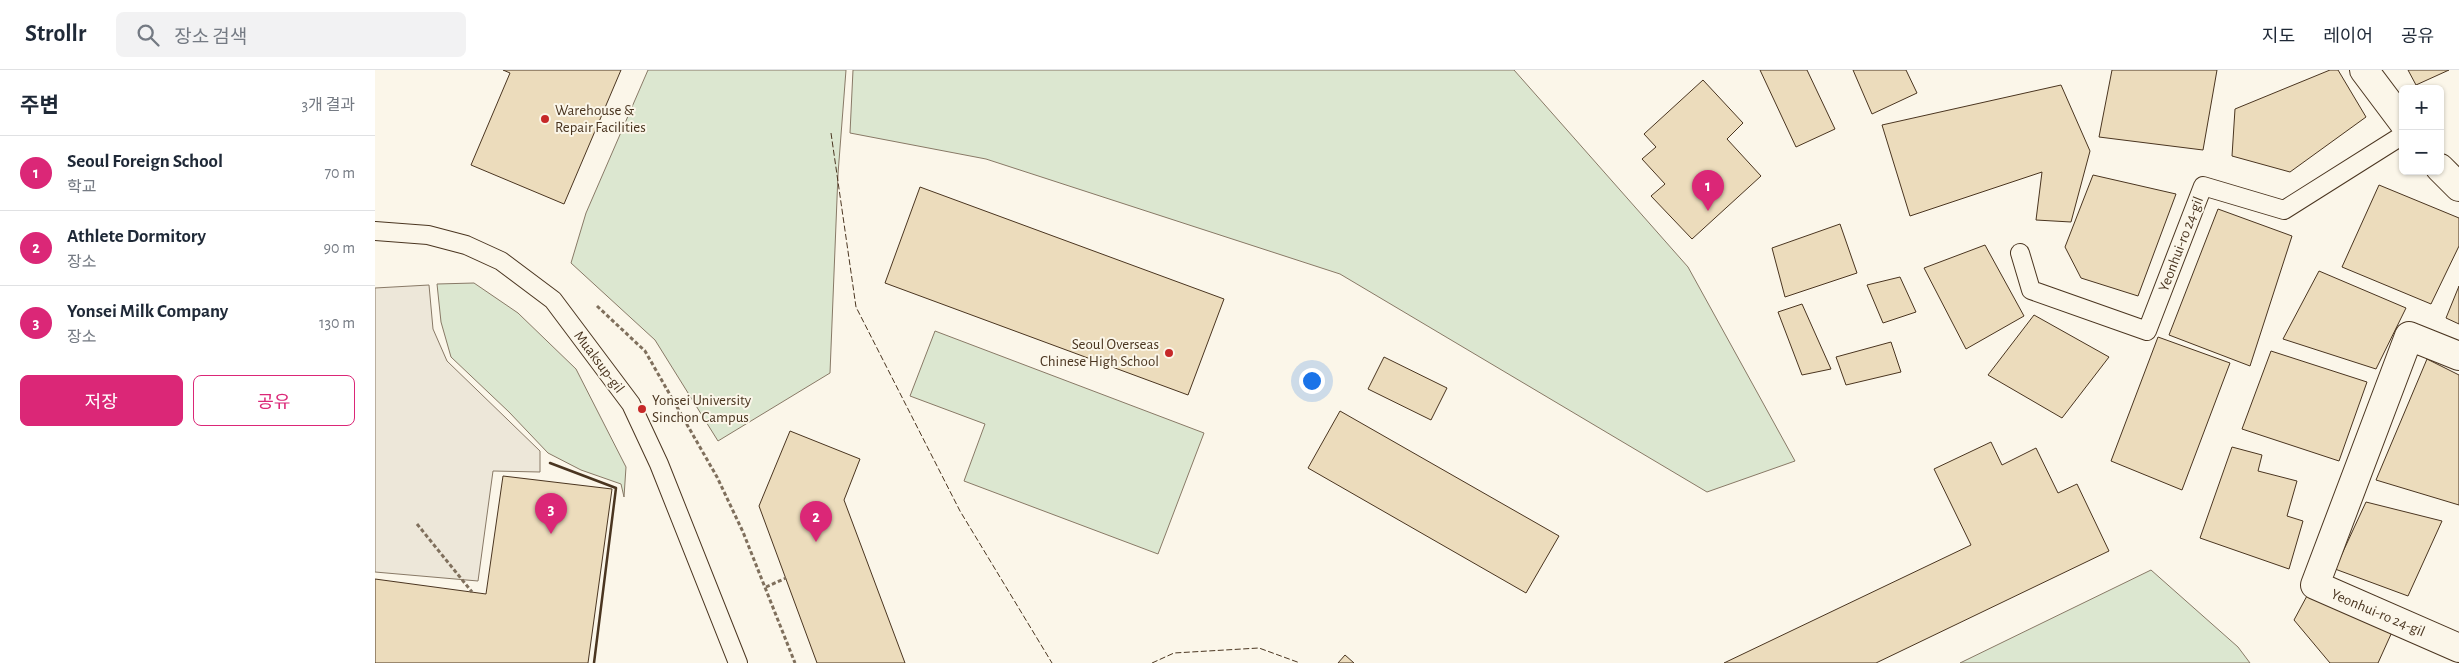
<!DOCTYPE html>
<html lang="ko">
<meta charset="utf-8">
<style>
:root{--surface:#fff;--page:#f2f2f3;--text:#1f2937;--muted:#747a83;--line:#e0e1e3;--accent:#db2777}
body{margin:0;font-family:"Alegreya Sans","Noto Sans KR",sans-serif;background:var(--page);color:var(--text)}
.controls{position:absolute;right:15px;top:15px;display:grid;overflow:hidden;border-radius:8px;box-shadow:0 1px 4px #0004}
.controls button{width:45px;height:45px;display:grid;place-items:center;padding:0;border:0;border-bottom:1px solid var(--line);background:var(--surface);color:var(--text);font:25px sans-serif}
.you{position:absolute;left:936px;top:310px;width:18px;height:18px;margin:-12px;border:4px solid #fff;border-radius:50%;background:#1a73e8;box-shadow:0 0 0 8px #1a73e833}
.badge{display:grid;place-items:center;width:32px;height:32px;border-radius:50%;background:var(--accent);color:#fff;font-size:16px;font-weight:700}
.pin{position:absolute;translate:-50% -41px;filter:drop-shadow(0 1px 2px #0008)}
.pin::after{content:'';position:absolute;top:26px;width:18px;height:15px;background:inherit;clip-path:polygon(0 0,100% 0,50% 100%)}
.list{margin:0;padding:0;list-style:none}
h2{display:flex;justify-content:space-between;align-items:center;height:65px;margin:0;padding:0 20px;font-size:21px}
h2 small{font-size:16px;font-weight:400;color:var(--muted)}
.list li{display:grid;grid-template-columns:32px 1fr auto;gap:15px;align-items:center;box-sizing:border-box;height:75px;padding:0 20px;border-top:1px solid var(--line)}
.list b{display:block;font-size:19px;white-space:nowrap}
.list p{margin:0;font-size:16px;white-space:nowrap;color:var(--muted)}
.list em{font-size:16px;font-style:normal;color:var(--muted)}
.actions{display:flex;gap:10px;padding:15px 20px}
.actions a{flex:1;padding:11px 0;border:1px solid var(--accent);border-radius:8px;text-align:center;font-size:18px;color:var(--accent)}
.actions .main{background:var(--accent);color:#fff}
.icon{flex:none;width:28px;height:28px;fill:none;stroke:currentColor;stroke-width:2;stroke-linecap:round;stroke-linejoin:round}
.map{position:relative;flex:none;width:2084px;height:593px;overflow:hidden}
header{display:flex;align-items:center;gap:30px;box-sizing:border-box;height:70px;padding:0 25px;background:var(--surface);border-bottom:1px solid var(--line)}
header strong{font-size:24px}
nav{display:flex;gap:28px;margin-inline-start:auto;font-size:18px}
.search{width:350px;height:45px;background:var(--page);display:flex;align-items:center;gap:12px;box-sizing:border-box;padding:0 18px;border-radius:8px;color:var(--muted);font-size:19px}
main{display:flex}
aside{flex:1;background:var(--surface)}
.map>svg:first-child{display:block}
.green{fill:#dce7d0;stroke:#887966}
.parking{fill:#ede7d9;stroke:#887966}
.building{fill:#ecdcbc;stroke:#4a3520}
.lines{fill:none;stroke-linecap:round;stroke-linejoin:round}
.service-casing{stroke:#4a3520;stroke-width:20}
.minor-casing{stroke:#4a3520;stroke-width:30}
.path{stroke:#7f6f5c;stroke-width:3;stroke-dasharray:4 2.5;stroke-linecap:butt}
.service{stroke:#fbf6e9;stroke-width:18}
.minor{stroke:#fbf6e9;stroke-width:28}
.fence{stroke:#4a3520;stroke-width:1;stroke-dasharray:6 2.5;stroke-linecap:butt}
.wall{stroke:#4a3520;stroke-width:2.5}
.poi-dot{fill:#c62828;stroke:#fbf6e9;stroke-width:2}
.labels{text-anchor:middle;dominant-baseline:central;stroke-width:4;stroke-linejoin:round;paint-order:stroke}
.poi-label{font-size:15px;fill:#4a3520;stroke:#fbf6e9;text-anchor:start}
.street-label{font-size:15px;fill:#4a3520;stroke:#fbf6e9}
</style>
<header>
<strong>Strollr</strong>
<div class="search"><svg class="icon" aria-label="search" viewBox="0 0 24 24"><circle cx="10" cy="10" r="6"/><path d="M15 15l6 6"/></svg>장소 검색</div>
<nav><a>지도</a><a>레이어</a><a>공유</a></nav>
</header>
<main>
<aside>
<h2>주변<small>3개 결과</small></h2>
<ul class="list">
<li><span class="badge">1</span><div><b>Seoul Foreign School</b><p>학교</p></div><em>70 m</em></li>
<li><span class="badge">2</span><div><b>Athlete Dormitory</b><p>장소</p></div><em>90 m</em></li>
<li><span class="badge">3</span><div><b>Yonsei Milk Company</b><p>장소</p></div><em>130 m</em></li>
</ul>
<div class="actions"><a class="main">저장</a><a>공유</a></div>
</aside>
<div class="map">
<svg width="2084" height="593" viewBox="0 0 2084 593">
<rect width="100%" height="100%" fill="#fbf6e9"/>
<!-- green -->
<g class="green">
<path d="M 273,0 L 471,0 L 463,104 L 455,303 L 343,371 L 280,270 L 196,193 L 211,143 Z"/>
<path d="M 478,0 L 1139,0 L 1313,197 L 1420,391 L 1332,422 L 965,204 L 611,89 L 475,63 Z"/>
<path d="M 99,213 L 143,243 L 201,299 L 251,397 L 249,427 L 246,414 L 206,400 L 173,383 L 134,342 L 76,287 L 66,252 L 62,214 Z"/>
<path d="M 560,261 L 829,363 L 783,484 L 589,411 L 610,354 L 535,326 Z"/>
<path d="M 1776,500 L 1863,577 L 1875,593 L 1585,593 Z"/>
</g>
<!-- parking -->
<path class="parking" d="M 54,215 L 58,259 L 72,291 L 165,381 L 165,402 L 118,401 L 103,511 L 0,502 L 0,218 Z"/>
<!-- building -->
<g class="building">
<path d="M 128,0 L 246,0 L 189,134 L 96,95 L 135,3 Z"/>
<path d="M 1385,0 L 1432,0 L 1460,59 L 1421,77 Z"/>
<path d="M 1478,0 L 1531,0 L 1542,23 L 1497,44 Z"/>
<path d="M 1737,0 L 1842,0 L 1828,80 L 1724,67 Z"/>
<path d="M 1955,0 L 1963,0 L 1991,47 L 1915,102 L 1857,86 L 1860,39 Z"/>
<path d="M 2033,0 L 2074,0 L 2041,15 Z"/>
<path d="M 1328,10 L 1368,53 L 1352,69 L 1386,106 L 1317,169 L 1276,126 L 1290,114 L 1267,89 L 1281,77 L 1269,64 Z"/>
<path d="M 1686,15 L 1715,81 L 1696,152 L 1661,150 L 1667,102 L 1535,146 L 1507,55 Z"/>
<path d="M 1718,105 L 1801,124 L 1763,226 L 1706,208 L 1690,177 Z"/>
<path d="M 2004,115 L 2084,148 L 2084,176 L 2056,234 L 1967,197 Z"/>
<path d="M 545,117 L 849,229 L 813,325 L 510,213 Z"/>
<path d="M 1843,139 L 1917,166 L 1875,296 L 1794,265 Z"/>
<path d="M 1465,154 L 1482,203 L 1410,227 L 1397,178 Z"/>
<path d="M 1610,175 L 1649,246 L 1591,279 L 1549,198 Z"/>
<path d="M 1944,201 L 2031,238 L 2001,299 L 1908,269 Z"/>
<path d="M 1525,207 L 1541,242 L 1508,253 L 1492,215 Z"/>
<path d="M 2084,216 L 2084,254 L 2071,248 Z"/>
<path d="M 1427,234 L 1456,299 L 1427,305 L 1403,242 Z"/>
<path d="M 1659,245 L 1734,287 L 1687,348 L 1613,305 Z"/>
<path d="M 1783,267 L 1855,293 L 1807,420 L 1736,391 Z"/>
<path d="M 1516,272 L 1526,302 L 1471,315 L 1461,287 Z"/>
<path d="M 1896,281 L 1992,312 L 1964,391 L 1867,359 Z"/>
<path d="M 1009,287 L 1072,318 L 1056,350 L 993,319 Z"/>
<path d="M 2052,289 L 2084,305 L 2084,435 L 2001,410 Z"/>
<path d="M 965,341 L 1184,466 L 1151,523 L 933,398 Z"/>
<path d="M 415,361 L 485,389 L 469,430 L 530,593 L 442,593 L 384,436 Z"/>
<path d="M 1616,372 L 1627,395 L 1661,378 L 1683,423 L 1702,414 L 1734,481 L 1501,593 L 1349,593 L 1596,475 L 1559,399 Z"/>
<path d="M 1857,377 L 1887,385 L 1883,401 L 1922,411 L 1912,446 L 1928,451 L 1914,499 L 1825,468 Z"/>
<path d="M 128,406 L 237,419 L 213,593 L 0,593 L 0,509 L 111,524 Z"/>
<path d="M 1991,432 L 2067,451 L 2033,526 L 1960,499 Z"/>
<path d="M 1933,524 L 2017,562 L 2003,593 L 1955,593 L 1919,550 Z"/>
<path d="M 970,585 L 979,593 L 963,593 Z"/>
</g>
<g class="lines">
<defs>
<g id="service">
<path d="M 0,161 L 53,165 L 91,175 L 126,191 L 178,230 L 256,334 L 284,394 L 363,593"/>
<path d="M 1645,183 L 1656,220 L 1772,261 L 1828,116 L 1909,140 L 2028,65"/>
</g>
<g id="minor">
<path d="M 1989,0 L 2028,52"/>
<path d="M 2065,98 L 2084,117"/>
<path d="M 2084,286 L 2034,266 L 1940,515 L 2084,578"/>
</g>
</defs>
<!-- service casing -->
<use href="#service" class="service-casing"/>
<!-- minor casing -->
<use href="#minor" class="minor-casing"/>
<!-- path -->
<g class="path">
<path d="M 222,236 L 270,281 L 342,407 L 368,462 L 420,593"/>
<path d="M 42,454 L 97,522"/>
<path d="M 391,517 L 411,508"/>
</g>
<!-- service -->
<use href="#service" class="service"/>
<!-- minor -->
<use href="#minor" class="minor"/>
<!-- fence -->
<g class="fence">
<path d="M 456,63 L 481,237 L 585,441 L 677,593"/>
<path d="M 777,593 L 799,583 L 884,578 L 925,593"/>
</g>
<!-- wall -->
<path class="wall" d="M 175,393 L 241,418 L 219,593"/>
</g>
<!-- markers -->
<g class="poi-dot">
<circle cx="170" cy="49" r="5"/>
<circle cx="794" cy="283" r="5"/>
<circle cx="267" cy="339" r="5"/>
</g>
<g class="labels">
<!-- poi labels -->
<g class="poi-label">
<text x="180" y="40">Warehouse &amp;<tspan x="180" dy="17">Repair Facilities</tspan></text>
<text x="784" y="274" text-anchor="end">Seoul Overseas<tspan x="784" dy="17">Chinese High School</tspan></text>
<text x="277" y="330">Yonsei University<tspan x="277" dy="17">Sinchon Campus</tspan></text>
</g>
<!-- street labels -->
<g class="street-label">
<text transform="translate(1806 174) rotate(-69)">Yeonhui-ro 24-gil</text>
<text transform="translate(224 292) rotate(53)">Muaksup-gil</text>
<text transform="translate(2003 543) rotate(23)">Yeonhui-ro 24-gil</text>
</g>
</g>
</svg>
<div class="controls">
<button>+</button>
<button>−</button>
</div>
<div class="you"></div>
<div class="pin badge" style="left:1333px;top:141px">1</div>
<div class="pin badge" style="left:441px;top:472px">2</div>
<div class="pin badge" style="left:176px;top:464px">3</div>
</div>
</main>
